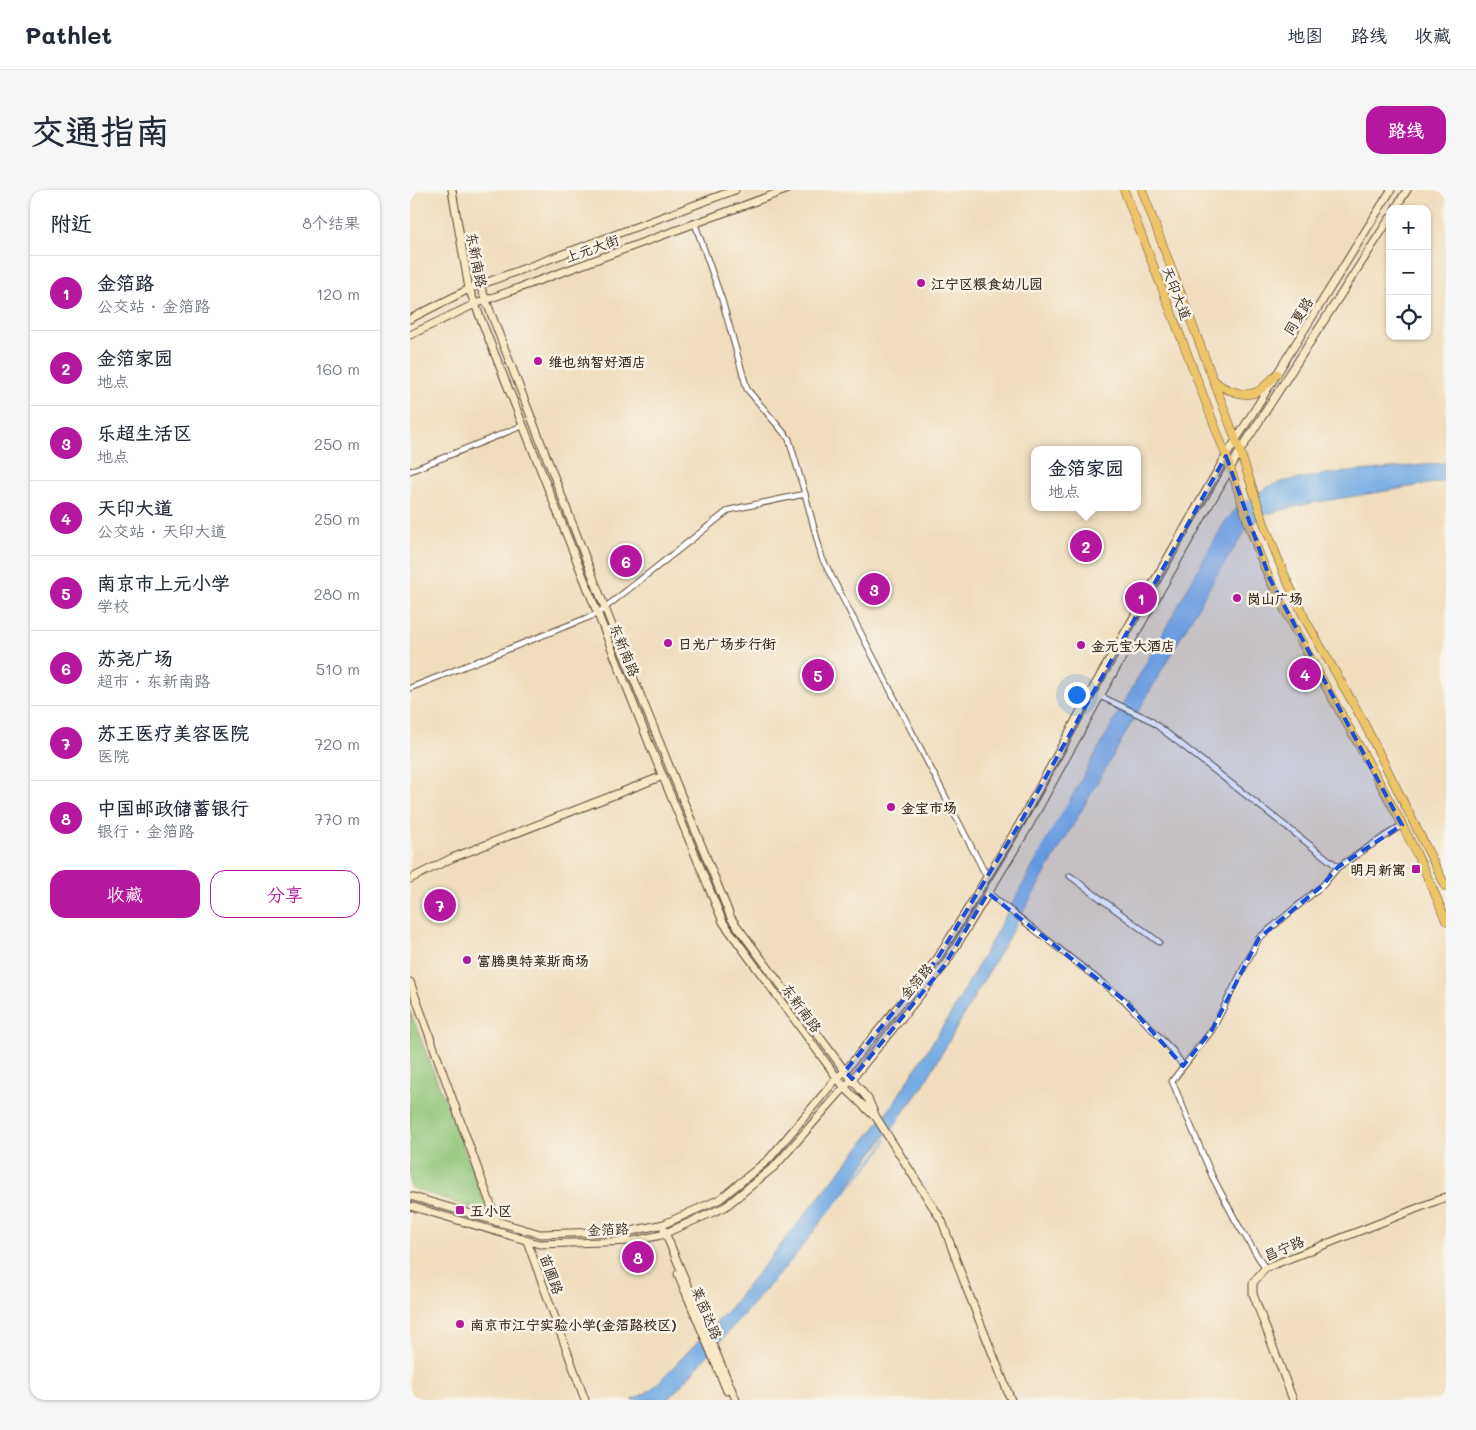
<!DOCTYPE html>
<html lang="zh">
<meta charset="utf-8">
<style>
:root{--surface:#fff;--page:#f6f6f7;--text:#1f2937;--muted:#747a83;--line:#e0e1e3;--accent:#b5179e}
body{margin:0;font-family:Mali,"LXGW WenKai TC",sans-serif;background:var(--page);color:var(--text)}
.controls{position:absolute;right:15px;top:15px;display:grid;overflow:hidden;border-radius:10px;box-shadow:0 1px 4px #0004}
.controls button{width:45px;height:45px;display:grid;place-items:center;padding:0;border:0;border-bottom:1px solid var(--line);background:var(--surface);color:var(--text);font:25px sans-serif}
.you{position:absolute;left:666px;top:504px;width:18px;height:18px;margin:-12px;border:4px solid #fff;border-radius:50%;background:#1a73e8;box-shadow:0 0 0 8px #1a73e833}
.badge{display:grid;place-items:center;width:32px;height:32px;border-radius:50%;background:var(--accent);color:#fff;font-size:16px;font-weight:700}
.pin{position:absolute;translate:-50% -50%;border:2px solid #fff;box-shadow:0 1px 5px #0006}
.popup{position:absolute;left:621px;top:256px;width:110px;height:65px;box-sizing:border-box;display:grid;place-content:center;border-radius:10px;background:var(--surface);filter:drop-shadow(0 1px 4px #0005);font-size:16px;white-space:nowrap;color:var(--muted)}
.popup b{font-size:19px;color:var(--text)}
.popup::after{content:'';position:absolute;left:50%;top:100%;margin-left:-10px;border:10px solid transparent;border-top-color:var(--surface)}
.list{margin:0;padding:0;list-style:none}
h2{display:flex;justify-content:space-between;align-items:center;height:65px;margin:0;padding:0 20px;font-size:21px}
h2 small{font-size:16px;font-weight:400;color:var(--muted)}
.list li{display:grid;grid-template-columns:32px 1fr auto;gap:15px;align-items:center;box-sizing:border-box;height:75px;padding:0 20px;border-top:1px solid var(--line)}
.list b{display:block;font-size:19px;white-space:nowrap}
.list p{margin:0;font-size:16px;white-space:nowrap;color:var(--muted)}
.list em{font-size:16px;font-style:normal;color:var(--muted)}
.actions{display:flex;gap:10px;padding:15px 20px}
.actions a{flex:1;padding:11px 0;border:1px solid var(--accent);border-radius:15px;text-align:center;font-size:18px;color:var(--accent)}
.actions .main{background:var(--accent);color:#fff}
.icon{flex:none;width:28px;height:28px;fill:none;stroke:currentColor;stroke-width:2;stroke-linecap:round;stroke-linejoin:round}
.map{position:relative;flex:none;width:1036px;height:1210px;overflow:hidden;border-radius:15px}
header{display:flex;align-items:center;gap:30px;box-sizing:border-box;height:70px;padding:0 25px;background:var(--surface);border-bottom:1px solid var(--line)}
header strong{font-size:24px}
nav{display:flex;gap:28px;margin-inline-start:auto;font-size:18px}
.intro{display:flex;align-items:center;justify-content:space-between;box-sizing:border-box;height:120px;padding:0 30px}
h1{margin:0;font-size:35px}
.button{padding:12px 22px;border-radius:15px;background:var(--accent);color:#fff;font-size:18px;font-weight:700}
main{display:flex;gap:30px;padding:0 30px}
aside{flex:1;background:var(--surface);border-radius:15px;box-shadow:0 1px 4px #0004}
.map>svg:first-child{display:block}
.green{fill:#90c475;stroke:#66774a}
.water{fill:#75ace4;stroke:#586b81}
.lines{fill:none;stroke-linecap:round;stroke-linejoin:round}
.stream{stroke:#75ace4;stroke-width:2}
.street-casing{stroke:#564536;stroke-width:7}
.secondary-casing{stroke:#564536;stroke-width:9}
.primary-casing{stroke:#564536;stroke-width:9}
.street{stroke:#fff;stroke-width:5}
.secondary{stroke:#f8e8c3;stroke-width:7}
.primary{stroke:#edc569;stroke-width:8}
.marked{fill:#1d4ed8;fill-opacity:0.2;stroke:#1d4ed8;stroke-width:4;stroke-dasharray:10 6;stroke-linejoin:round}
.poi-dot{fill:#b5179e;stroke:#f7f3e8;stroke-width:2}
.labels{text-anchor:middle;dominant-baseline:central;stroke-width:5;stroke-linejoin:round;paint-order:stroke}
.street-label{font-size:14px;fill:#3b2a1e;stroke:#f7f3e8}
.poi-label{font-size:14px;font-weight:bold;fill:#3b2a1e;stroke:#f7f3e8;text-anchor:start}
</style>
<header>
<strong>Pathlet</strong>
<nav><a>地图</a><a>路线</a><a>收藏</a></nav>
</header>
<div class="intro"><h1>交通指南</h1><a class="button">路线</a></div>
<main>
<aside>
<h2>附近<small>8个结果</small></h2>
<ul class="list">
<li><span class="badge">1</span><div><b>金箔路</b><p>公交站 · 金箔路</p></div><em>120 m</em></li>
<li><span class="badge">2</span><div><b>金箔家园</b><p>地点</p></div><em>160 m</em></li>
<li><span class="badge">3</span><div><b>乐超生活区</b><p>地点</p></div><em>250 m</em></li>
<li><span class="badge">4</span><div><b>天印大道</b><p>公交站 · 天印大道</p></div><em>250 m</em></li>
<li><span class="badge">5</span><div><b>南京市上元小学</b><p>学校</p></div><em>280 m</em></li>
<li><span class="badge">6</span><div><b>苏尧广场</b><p>超市 · 东新南路</p></div><em>510 m</em></li>
<li><span class="badge">7</span><div><b>苏王医疗美容医院</b><p>医院</p></div><em>720 m</em></li>
<li><span class="badge">8</span><div><b>中国邮政储蓄银行</b><p>银行 · 金箔路</p></div><em>770 m</em></li>
</ul>
<div class="actions"><a class="main">收藏</a><a>分享</a></div>
</aside>
<div class="map">
<svg width="1036" height="1210" viewBox="0 0 1036 1210">
<rect width="100%" height="100%" fill="#f7f3e8"/>
<filter id="ink" filterUnits="userSpaceOnUse"><feTurbulence type="fractalNoise" baseFrequency=".02" numOctaves="2"/><feDisplacementMap in="SourceGraphic" scale="10" xChannelSelector="R" yChannelSelector="G"/><feConvolveMatrix kernelMatrix="1 2 1 2 8 2 1 2 1" color-interpolation-filters="sRGB"/></filter>
<filter id="wash" filterUnits="userSpaceOnUse"><feTurbulence type="fractalNoise" baseFrequency=".0096" numOctaves="4" result="noise"/><feDisplacementMap in="SourceGraphic" scale="20" xChannelSelector="R" yChannelSelector="G"/><feGaussianBlur stdDeviation="1.12" result="paint"/><feColorMatrix in="noise" values="0 0 0 0 0 0 0 0 0 0 0 0 0 0 0 0 0 1.4 0 .05"/><feComposite in="paint" operator="in"/></filter>
<g filter="url(#wash)">
<rect width="100%" height="100%" fill="#f0ddbd"/>
<!-- green -->
<path class="green" d="M 0,821 L 79,1024 L 0,997 Z"/>
<!-- water -->
<path class="water" d="M 1036,273 L 1036,291 L 896,314 L 856,324 L 836,340 L 806,386 L 513,896 L 385,1066 L 275,1191 L 257,1210 L 222,1210 L 241,1200 L 319,1119 L 479,920 L 542,822 L 814,333 L 826,319 L 857,297 L 871,292 L 916,284 Z"/>
<g class="lines">
<!-- stream -->
<g class="stream">
<path d="M 631,663 L 638,647 L 660,611"/>
<path d="M 479,946 L 490,926"/>
<path d="M 415,1026 L 469,962 L 476,950"/>
</g>
</g>
</g>
<g filter="url(#ink)">
<g class="lines">
<defs>
<g id="street">
<path d="M 285,34 L 312,110 L 337,199 L 379,249 L 395,304"/>
<path d="M 0,281 L 112,236"/>
<path d="M 0,498 L 187,424 L 319,320 L 395,304 L 412,368 L 577,687"/>
<path d="M 690,506 L 740,530 L 928,677"/>
<path d="M 660,686 L 749,752"/>
<path d="M 578,703 L 714,810 L 763,861 L 773,876"/>
<path d="M 855,1078 L 827,1033 L 802,986 L 762,891 L 802,840 L 849,748 L 913,695 L 928,677 L 992,635"/>
</g>
<g id="secondary">
<path d="M 42,0 L 59,99 L 241,558 L 313,732 L 434,897 L 463,925"/>
<path d="M 985,19 L 997,0"/>
<path d="M 70,95 L 195,418 L 321,728 L 435,881 L 458,909 L 466,927 L 532,1031 L 556,1097 L 601,1210"/>
<path d="M 0,129 L 59,99 L 325,0"/>
<path d="M 0,145 L 65,114 L 376,0"/>
<path d="M 0,689 L 42,668 L 253,586"/>
<path d="M 0,792 L 87,1032"/>
<path d="M 0,1006 L 130,1044 L 221,1041 L 254,1034 L 310,1009 L 359,969 L 427,888 L 435,881 L 527,769 L 610,633 L 682,500 L 816,266 L 981,0"/>
<path d="M 0,1016 L 129,1054 L 223,1051 L 251,1045 L 315,1017 L 365,976 L 442,889 L 534,776 L 617,639 L 690,506 L 830,261 L 980,28"/>
<path d="M 254,1040 L 326,1210"/>
<path d="M 117,1051 L 175,1210"/>
<path d="M 268,1084 L 317,1201"/>
<path d="M 883,1210 L 843,1104 L 843,1093 L 855,1078 L 1036,1007"/>
</g>
<g id="primary">
<path d="M 714,0 C 748,88 782,175 815,263 C 831,306 841,350 861,392 C 915,507 990,612 1036,731"/>
<path d="M 732,0 L 830,261 L 855,336 L 874,384 L 895,429 L 952,529 L 1036,697"/>
<path d="M 805,191 C 810,196 815,199 822,201 C 845,210 852,199 867,184"/>
</g>
</defs>
<!-- street casing -->
<use href="#street" class="street-casing"/>
<!-- secondary casing -->
<use href="#secondary" class="secondary-casing"/>
<!-- primary casing -->
<use href="#primary" class="primary-casing"/>
<!-- street -->
<use href="#street" class="street"/>
<!-- secondary -->
<use href="#secondary" class="secondary"/>
<!-- primary -->
<use href="#primary" class="primary"/>
</g>
</g>
<!-- marked area -->
<path class="marked" d="M 816,266 L 860,389 L 992,635 L 928,677 L 913,695 L 849,748 L 802,840 L 773,876 L 714,810 L 578,703 L 534,776 L 442,889 L 435,881 L 527,769 L 610,633 Z"/>
<!-- markers -->
<g class="poi-dot">
<circle cx="511" cy="93" r="5"/>
<circle cx="128" cy="171" r="5"/>
<circle cx="827" cy="408" r="5"/>
<circle cx="258" cy="453" r="5"/>
<circle cx="671" cy="455" r="5"/>
<circle cx="481" cy="617" r="5"/>
<rect x="1001" y="674" width="10" height="10" rx="2.5"/>
<circle cx="57" cy="770" r="5"/>
<rect x="45" y="1015" width="10" height="10" rx="2.5"/>
<circle cx="50" cy="1134" r="5"/>
</g>
<g class="labels">
<!-- street labels -->
<g class="street-label">
<text transform="translate(182 58) rotate(-20)">上元大街</text>
<text transform="translate(67 70) rotate(79)">东新南路</text>
<text transform="translate(767 103) rotate(69)">天印大道</text>
<text transform="translate(888 126) rotate(-58)">同夏路</text>
<text transform="translate(215 460) rotate(68)">东新南路</text>
<text transform="translate(506 791) rotate(-50)">金箔路</text>
<text transform="translate(392 818) rotate(54)">东新南路</text>
<text transform="translate(198 1039) rotate(-3)">金箔路</text>
<text transform="translate(874 1058) rotate(-23)">昌宁路</text>
<text transform="translate(142 1084) rotate(70)">苗圃路</text>
<text transform="translate(297 1123) rotate(67)">莱茵达路</text>
</g>
<!-- poi labels -->
<g class="poi-label">
<text x="521" y="93">江宁区粮食幼儿园</text>
<text x="138" y="171">维也纳智好酒店</text>
<text x="837" y="408">岗山广场</text>
<text x="268" y="453">日光广场步行街</text>
<text x="681" y="455">金元宝大酒店</text>
<text x="491" y="617">金宝市场</text>
<text x="996" y="679" text-anchor="end">明月新寓</text>
<text x="67" y="770">富腾奥特莱斯商场</text>
<text x="60" y="1020">五小区</text>
<text x="60" y="1134">南京市江宁实验小学(金箔路校区)</text>
</g>
</g>
</svg>
<div class="controls">
<button>+</button>
<button>−</button>
<button><svg class="icon" aria-label="locate" viewBox="0 0 24 24"><circle cx="12" cy="12" r="6"/><path d="M12 2v4M12 18v4M2 12h4M18 12h4"/></svg></button>
</div>
<div class="you"></div>
<div class="pin badge" style="left:731px;top:408px">1</div>
<div class="pin badge" style="left:676px;top:356px">2</div>
<div class="popup"><b>金箔家园</b>地点</div>
<div class="pin badge" style="left:464px;top:399px">3</div>
<div class="pin badge" style="left:895px;top:484px">4</div>
<div class="pin badge" style="left:408px;top:485px">5</div>
<div class="pin badge" style="left:216px;top:371px">6</div>
<div class="pin badge" style="left:30px;top:715px">7</div>
<div class="pin badge" style="left:228px;top:1067px">8</div>
</div>
</main>
